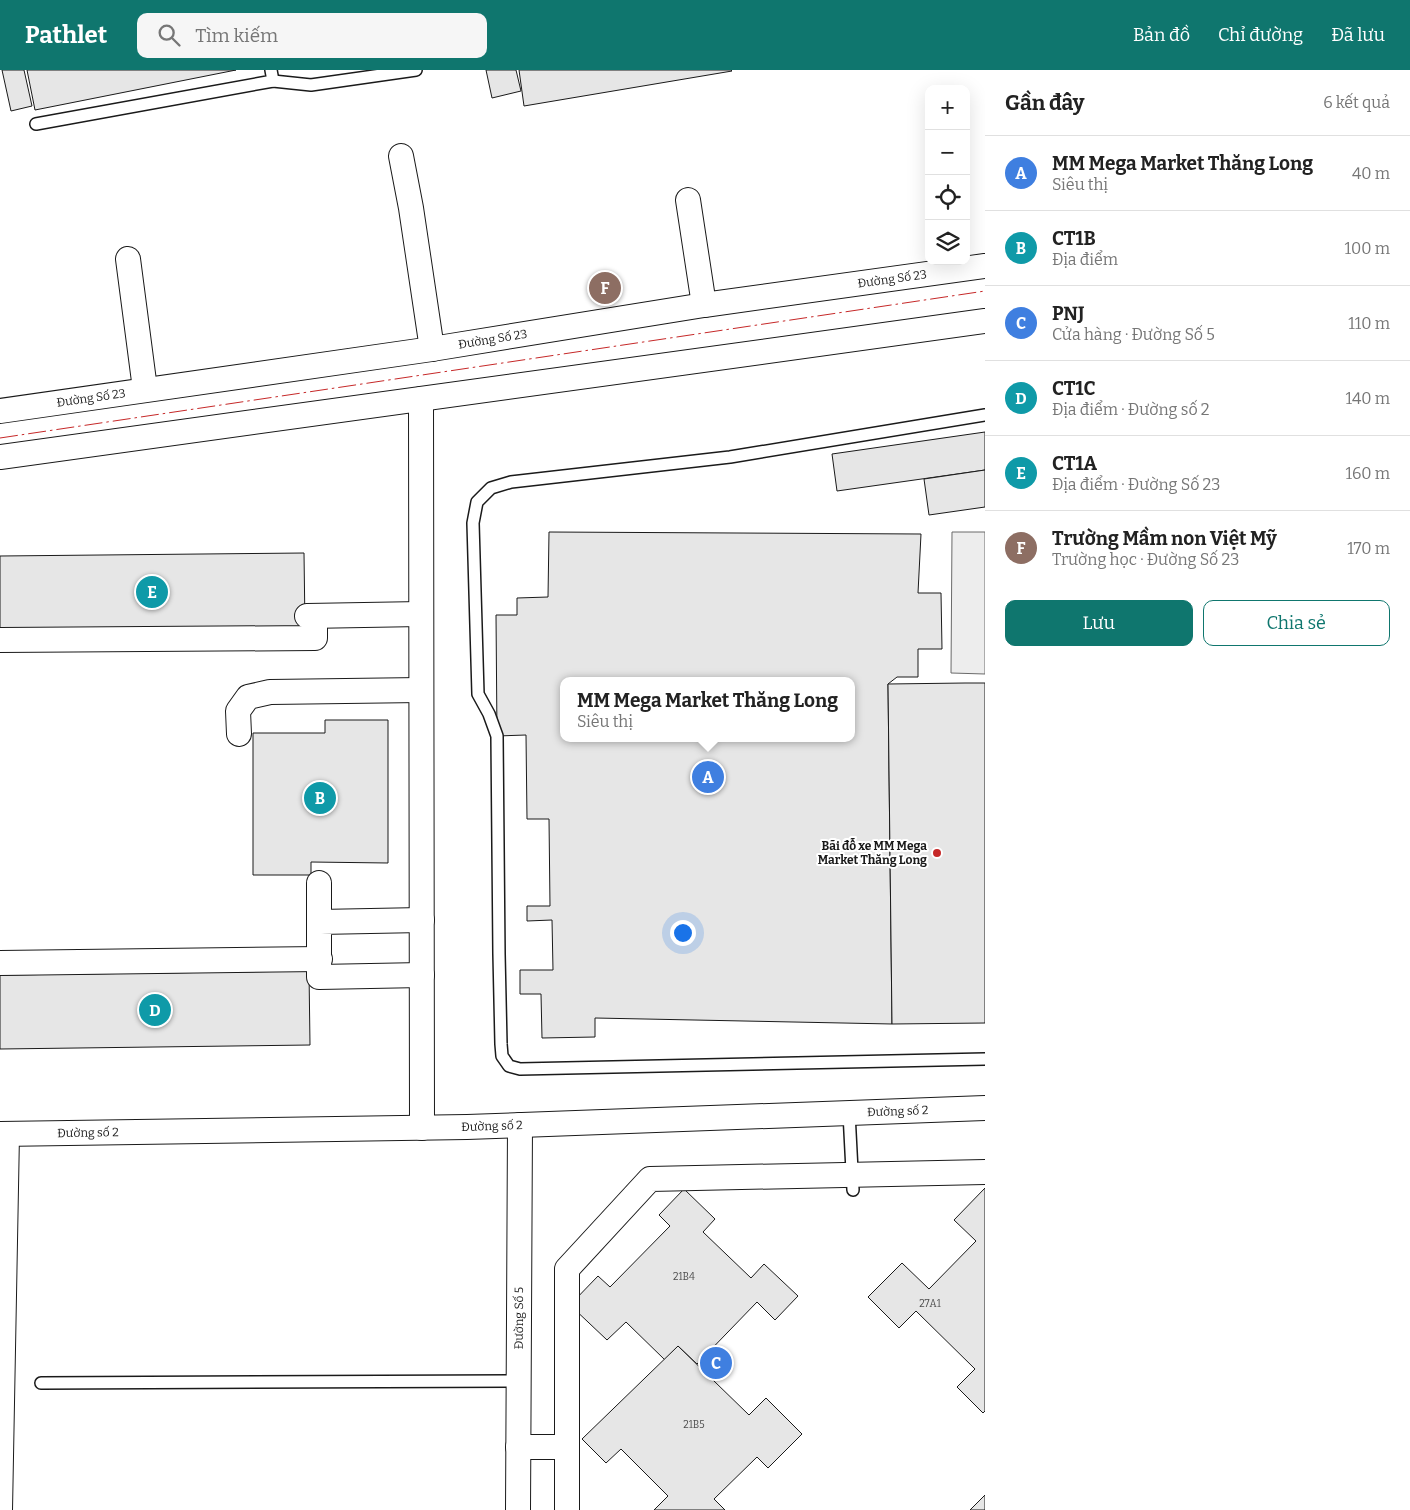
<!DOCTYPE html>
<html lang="vi">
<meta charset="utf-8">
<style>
:root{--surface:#fff;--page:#f6f6f6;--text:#222;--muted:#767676;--line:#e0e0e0;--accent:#0f766e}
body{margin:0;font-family:Bitter,serif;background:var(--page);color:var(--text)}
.controls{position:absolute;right:15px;top:15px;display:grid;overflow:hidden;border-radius:10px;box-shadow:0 5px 20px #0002}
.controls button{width:45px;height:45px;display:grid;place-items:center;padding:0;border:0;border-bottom:1px solid var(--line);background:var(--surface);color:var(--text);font:25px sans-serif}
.you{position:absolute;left:682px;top:862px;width:18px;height:18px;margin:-12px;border:4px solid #fff;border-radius:50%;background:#1a73e8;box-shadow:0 0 0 8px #1a73e833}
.badge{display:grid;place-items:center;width:32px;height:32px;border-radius:50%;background:var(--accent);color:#fff;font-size:16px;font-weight:700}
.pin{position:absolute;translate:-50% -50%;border:2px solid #fff;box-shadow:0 1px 5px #0006}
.popup{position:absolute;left:560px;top:607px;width:295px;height:65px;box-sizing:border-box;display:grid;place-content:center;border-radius:10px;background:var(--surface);filter:drop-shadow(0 1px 4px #0005);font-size:16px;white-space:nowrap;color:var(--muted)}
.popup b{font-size:19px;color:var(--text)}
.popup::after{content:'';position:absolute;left:50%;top:100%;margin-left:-10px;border:10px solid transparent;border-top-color:var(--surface)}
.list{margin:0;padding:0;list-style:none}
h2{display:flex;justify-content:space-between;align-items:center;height:65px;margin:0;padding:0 20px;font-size:21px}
h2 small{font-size:16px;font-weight:400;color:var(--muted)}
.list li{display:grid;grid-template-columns:32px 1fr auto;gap:15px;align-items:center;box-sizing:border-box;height:75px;padding:0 20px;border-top:1px solid var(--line)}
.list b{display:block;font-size:19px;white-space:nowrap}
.list p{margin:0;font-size:16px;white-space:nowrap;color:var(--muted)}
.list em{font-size:16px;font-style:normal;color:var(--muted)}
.actions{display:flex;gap:10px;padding:15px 20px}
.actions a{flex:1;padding:11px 0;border:1px solid var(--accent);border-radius:10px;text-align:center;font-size:18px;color:var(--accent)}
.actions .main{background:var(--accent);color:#fff}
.icon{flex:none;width:28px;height:28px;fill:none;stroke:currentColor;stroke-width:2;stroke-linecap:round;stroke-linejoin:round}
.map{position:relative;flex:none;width:985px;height:1440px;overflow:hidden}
header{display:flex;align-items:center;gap:30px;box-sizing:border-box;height:70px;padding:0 25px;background:var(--accent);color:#fff}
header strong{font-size:24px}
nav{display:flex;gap:28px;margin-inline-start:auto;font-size:18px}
.search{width:350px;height:45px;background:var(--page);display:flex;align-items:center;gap:12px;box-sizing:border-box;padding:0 18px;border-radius:10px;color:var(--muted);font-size:19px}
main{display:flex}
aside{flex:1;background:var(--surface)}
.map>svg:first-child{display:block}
.parking{fill:#ededed;stroke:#6a6a6a}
.building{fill:#e6e6e6;stroke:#1a1a1a;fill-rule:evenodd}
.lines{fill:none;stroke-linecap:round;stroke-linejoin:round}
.lane-casing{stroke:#1a1a1a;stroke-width:14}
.street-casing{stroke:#1a1a1a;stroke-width:26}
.lane{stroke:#fff;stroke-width:11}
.street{stroke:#fff;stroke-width:24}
.power{stroke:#c62828;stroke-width:1;stroke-dasharray:18 4 2.5 4;stroke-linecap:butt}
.poi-dot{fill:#c62828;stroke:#fff;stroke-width:2}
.labels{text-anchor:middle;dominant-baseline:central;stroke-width:4;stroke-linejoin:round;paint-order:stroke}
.number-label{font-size:10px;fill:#4d4d4d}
.street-label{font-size:12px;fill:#1a1a1a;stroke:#fff}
.poi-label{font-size:12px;font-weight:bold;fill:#1a1a1a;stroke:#fff;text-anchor:end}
</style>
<header>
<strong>Pathlet</strong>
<div class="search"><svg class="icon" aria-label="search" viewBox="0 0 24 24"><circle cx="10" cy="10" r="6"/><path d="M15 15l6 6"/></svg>Tìm kiếm</div>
<nav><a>Bản đồ</a><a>Chỉ đường</a><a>Đã lưu</a></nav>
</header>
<main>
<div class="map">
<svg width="985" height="1440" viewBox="0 0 985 1440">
<rect width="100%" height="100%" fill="#fff"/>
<!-- parking -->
<path class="parking" d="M 952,462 L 985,462 L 985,604 L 951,603 Z"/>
<!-- building -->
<g class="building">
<path d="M 2,0 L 24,0 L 32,36 L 11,41 Z"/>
<path d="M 27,0 L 236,0 L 35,40 Z"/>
<path d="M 486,0 L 516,0 L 521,21 L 492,28 Z"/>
<path d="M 519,0 L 731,0 L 732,1 L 524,36 Z"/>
<path d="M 985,362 L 985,400 L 837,421 L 832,384 Z"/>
<path d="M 985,400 L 985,437 L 929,445 L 924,409 Z"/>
<path d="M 549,462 L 921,464 L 918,523 L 941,523 L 942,579 L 918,579 L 918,607 L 897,607 L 888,614 L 892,954 L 595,948 L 595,967 L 542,968 L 541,924 L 520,924 L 520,900 L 553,900 L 552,850 L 527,851 L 527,836 L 550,836 L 549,749 L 527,749 L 526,665 L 497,666 L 496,545 L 517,545 L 517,528 L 548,527 ZM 564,611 L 852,611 L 852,668 L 564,668 Z"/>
<path d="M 304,483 L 305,558 L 0,560 L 0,486 Z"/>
<path d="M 965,613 L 985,613 L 985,953 L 892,954 L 888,614 Z"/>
<path d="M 325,650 L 388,650 L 388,793 L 311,792 L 311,805 L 253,805 L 253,663 L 325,663 Z"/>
<path d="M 309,901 L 310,975 L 0,979 L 0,905 Z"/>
<path d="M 985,1118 L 985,1341 L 983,1343 L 957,1317 L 975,1299 L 916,1241 L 899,1258 L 868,1227 L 902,1193 L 929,1219 L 976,1171 L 954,1150 Z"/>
<path d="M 684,1119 L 715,1149 L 703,1162 L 751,1208 L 764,1194 L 798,1226 L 775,1250 L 757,1232 L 697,1294 L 678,1276 L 665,1290 L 626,1252 L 607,1270 L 570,1235 L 598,1206 L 610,1217 L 670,1156 L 659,1145 Z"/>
<path d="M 678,1276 L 749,1345 L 766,1328 L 802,1364 L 768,1398 L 757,1387 L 714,1429 L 725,1440 L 654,1440 L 668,1426 L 621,1379 L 606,1393 L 582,1369 Z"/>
<path d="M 985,1425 L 985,1440 L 970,1440 Z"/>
</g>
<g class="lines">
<defs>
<g id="lane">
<path d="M 273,11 L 311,15 L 416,0"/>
<path d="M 36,54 L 273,11 L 271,0"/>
<path d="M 985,345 L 730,387 L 511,412 L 491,418 L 477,432 L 473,453 L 478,624 L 489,644 L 497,666 L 499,884 L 501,974 L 502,986 L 509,996 L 520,999 L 985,989"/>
<path d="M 849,1043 L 853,1120"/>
<path d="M 41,1313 L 519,1311"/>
</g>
<g id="street">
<path d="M 401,86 L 411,138 L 432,279"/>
<path d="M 688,130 L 704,235"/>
<path d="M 128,189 L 145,319"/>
<path d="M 421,329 L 422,1058"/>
<path id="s1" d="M 0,341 L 432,279 L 704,235 L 985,196"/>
<path d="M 0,387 L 985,251"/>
<path d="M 307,546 L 421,544"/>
<path d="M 0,570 L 315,568 L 315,546"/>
<path d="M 239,664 L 238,641 L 248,627 L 270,622 L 421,620"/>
<path d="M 319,813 L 319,852"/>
<path d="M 422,850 L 319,852 L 319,907 L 422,905"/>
<path d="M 0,893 L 320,889"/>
<path id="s2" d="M 0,1064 L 467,1057 L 985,1038"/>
<path d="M 518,1377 L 567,1377"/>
<path d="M 0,1440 L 7,1064"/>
<path id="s3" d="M 518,1440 L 520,1055"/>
<path d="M 567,1440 L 567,1199 L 650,1109 L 985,1102"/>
</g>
</defs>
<!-- lane casing -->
<use href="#lane" class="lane-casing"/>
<!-- street casing -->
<use href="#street" class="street-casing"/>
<!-- lane -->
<use href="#lane" class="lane"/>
<!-- street -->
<use href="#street" class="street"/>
<!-- power -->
<path class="power" d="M 0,368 L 985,221"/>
</g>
<!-- markers -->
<circle class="poi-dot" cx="937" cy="783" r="5"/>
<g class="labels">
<!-- number labels -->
<g class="number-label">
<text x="684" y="1207">21B4</text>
<text x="930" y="1234">27A1</text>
<text x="694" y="1355">21B5</text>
</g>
<!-- street labels -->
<g class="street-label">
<text stroke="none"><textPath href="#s1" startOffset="902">Đường Số 23</textPath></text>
<text stroke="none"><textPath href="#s1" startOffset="498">Đường Số 23</textPath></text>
<text stroke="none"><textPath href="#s1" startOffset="92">Đường Số 23</textPath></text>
<text stroke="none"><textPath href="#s2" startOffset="898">Đường số 2</textPath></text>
<text stroke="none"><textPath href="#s2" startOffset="492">Đường số 2</textPath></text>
<text stroke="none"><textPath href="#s2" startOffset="88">Đường số 2</textPath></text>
<text stroke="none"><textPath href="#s3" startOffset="192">Đường Số 5</textPath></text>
</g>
<!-- poi labels -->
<g class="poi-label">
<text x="927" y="776">Bãi đỗ xe MM Mega<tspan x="927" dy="14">Market Thăng Long</tspan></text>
</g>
</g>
</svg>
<div class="controls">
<button>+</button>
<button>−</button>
<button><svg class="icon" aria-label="locate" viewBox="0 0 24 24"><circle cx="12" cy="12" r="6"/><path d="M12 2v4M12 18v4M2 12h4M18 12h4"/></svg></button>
<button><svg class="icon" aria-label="layers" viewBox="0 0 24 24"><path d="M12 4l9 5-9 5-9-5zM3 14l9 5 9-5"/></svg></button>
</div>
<div class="you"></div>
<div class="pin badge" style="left:708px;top:707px;background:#3f7fe0">A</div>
<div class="popup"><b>MM Mega Market Thăng Long</b>Siêu thị</div>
<div class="pin badge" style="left:320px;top:728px;background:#0f9aa8">B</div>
<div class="pin badge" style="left:716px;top:1293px;background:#3f7fe0">C</div>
<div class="pin badge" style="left:155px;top:940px;background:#0f9aa8">D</div>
<div class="pin badge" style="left:152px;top:522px;background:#0f9aa8">E</div>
<div class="pin badge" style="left:605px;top:218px;background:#8d6e63">F</div>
</div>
<aside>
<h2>Gần đây<small>6 kết quả</small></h2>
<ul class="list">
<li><span class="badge" style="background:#3f7fe0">A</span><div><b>MM Mega Market Thăng Long</b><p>Siêu thị</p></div><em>40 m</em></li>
<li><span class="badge" style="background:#0f9aa8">B</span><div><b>CT1B</b><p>Địa điểm</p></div><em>100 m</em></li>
<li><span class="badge" style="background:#3f7fe0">C</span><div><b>PNJ</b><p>Cửa hàng · Đường Số 5</p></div><em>110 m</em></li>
<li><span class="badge" style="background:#0f9aa8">D</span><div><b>CT1C</b><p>Địa điểm · Đường số 2</p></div><em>140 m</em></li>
<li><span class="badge" style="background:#0f9aa8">E</span><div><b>CT1A</b><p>Địa điểm · Đường Số 23</p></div><em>160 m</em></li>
<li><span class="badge" style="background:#8d6e63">F</span><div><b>Trường Mầm non Việt Mỹ</b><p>Trường học · Đường Số 23</p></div><em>170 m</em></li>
</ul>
<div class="actions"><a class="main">Lưu</a><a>Chia sẻ</a></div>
</aside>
</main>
